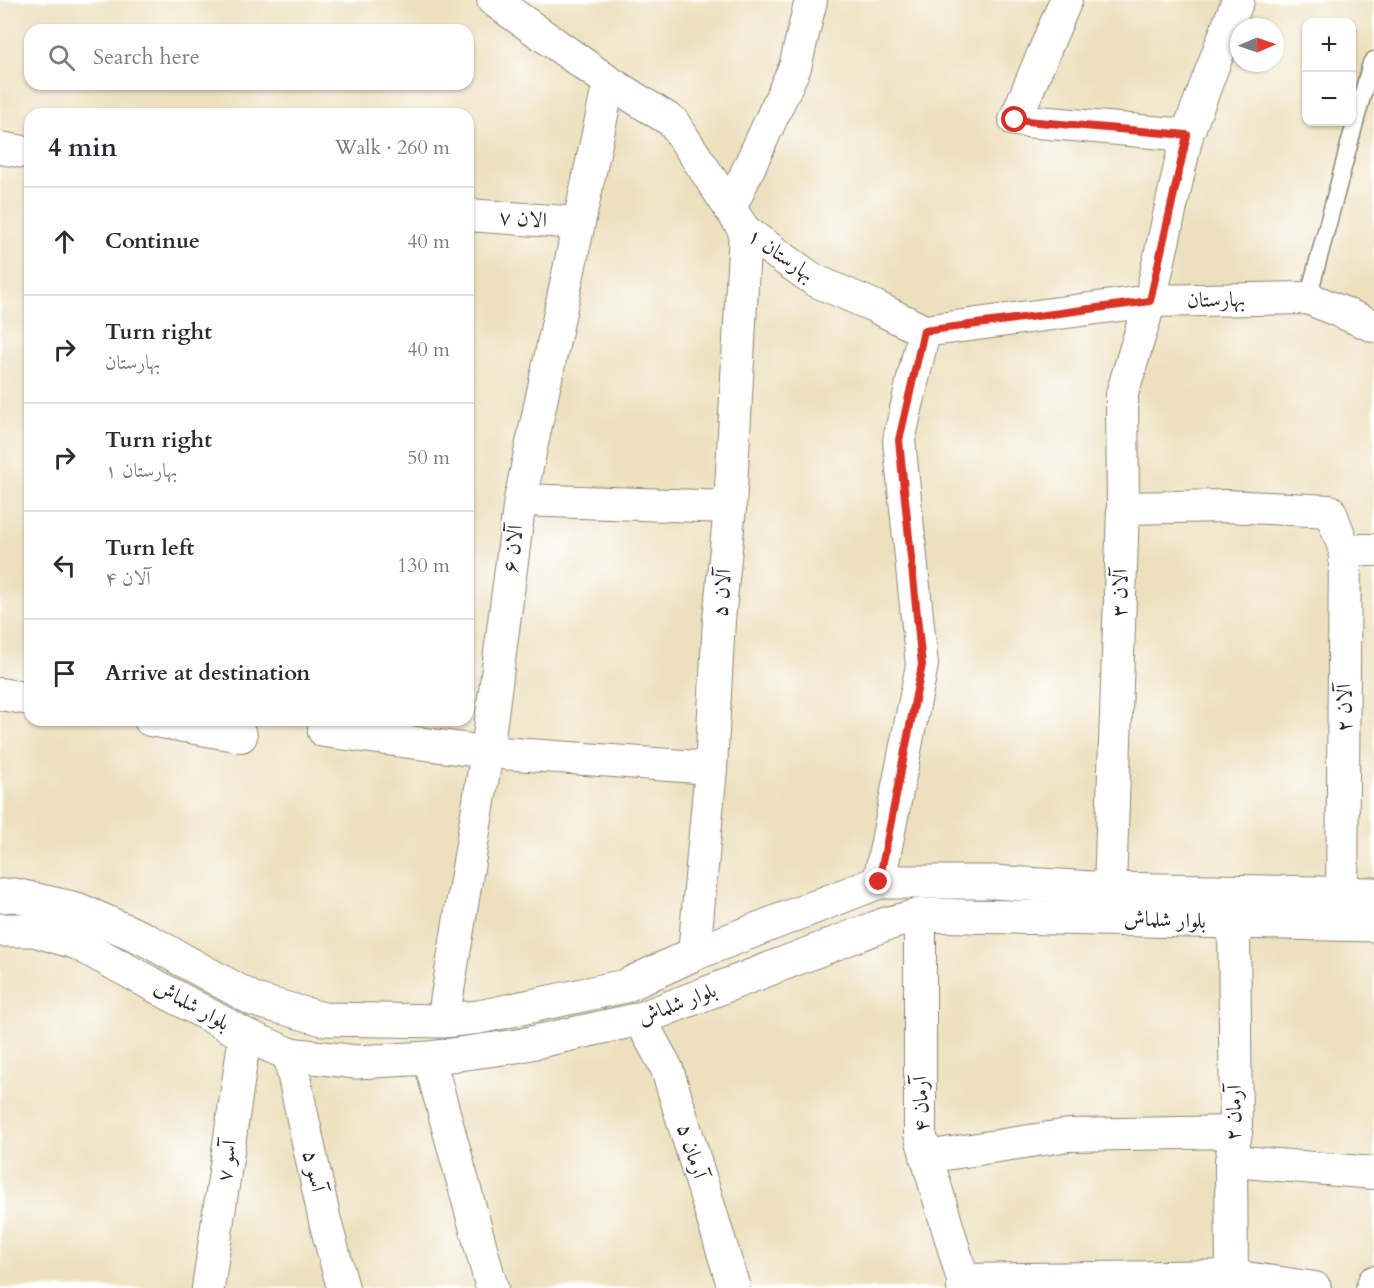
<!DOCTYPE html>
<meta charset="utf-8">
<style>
:root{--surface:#fff;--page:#f7f7f7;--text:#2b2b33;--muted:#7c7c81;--line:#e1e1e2}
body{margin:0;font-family:Cardo,Amiri,serif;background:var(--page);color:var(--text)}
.controls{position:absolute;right:18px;top:18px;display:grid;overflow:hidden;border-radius:12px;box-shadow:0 2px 4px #0004}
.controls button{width:54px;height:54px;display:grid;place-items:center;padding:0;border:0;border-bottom:2px solid var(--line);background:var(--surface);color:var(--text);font:30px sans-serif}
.compass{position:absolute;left:1230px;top:18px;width:54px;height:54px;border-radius:50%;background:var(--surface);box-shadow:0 2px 4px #0004;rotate:88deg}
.stop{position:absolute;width:18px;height:18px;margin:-14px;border:4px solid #d93025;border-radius:50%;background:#fff}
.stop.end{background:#d93025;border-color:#fff;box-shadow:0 2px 6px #0008}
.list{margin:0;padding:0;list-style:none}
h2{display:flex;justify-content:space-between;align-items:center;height:78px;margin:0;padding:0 24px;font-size:26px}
h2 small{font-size:20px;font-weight:400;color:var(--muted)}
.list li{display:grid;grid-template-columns:39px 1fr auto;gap:18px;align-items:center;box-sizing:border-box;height:108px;padding:0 24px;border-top:2px solid var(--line)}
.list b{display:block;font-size:22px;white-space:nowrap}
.list p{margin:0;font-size:20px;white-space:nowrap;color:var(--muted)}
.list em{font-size:20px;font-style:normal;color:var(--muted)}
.icon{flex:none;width:33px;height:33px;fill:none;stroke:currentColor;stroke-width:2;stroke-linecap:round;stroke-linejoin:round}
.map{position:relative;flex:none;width:1374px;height:1288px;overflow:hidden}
.search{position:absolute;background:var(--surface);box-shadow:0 2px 4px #0004;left:24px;top:24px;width:450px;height:66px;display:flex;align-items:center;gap:15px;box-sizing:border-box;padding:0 21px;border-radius:18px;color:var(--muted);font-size:22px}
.panel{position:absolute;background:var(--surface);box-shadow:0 2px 4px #0004;left:24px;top:108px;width:450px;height:618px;border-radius:18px}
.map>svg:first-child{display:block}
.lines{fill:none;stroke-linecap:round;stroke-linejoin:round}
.lane-casing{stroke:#8c8674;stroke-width:19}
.street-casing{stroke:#8c8674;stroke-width:34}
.secondary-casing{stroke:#8c8674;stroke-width:35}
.lane{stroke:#fff;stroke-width:16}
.street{stroke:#fff;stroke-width:32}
.secondary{stroke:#fff;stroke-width:33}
.route{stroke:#d93025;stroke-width:8}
.labels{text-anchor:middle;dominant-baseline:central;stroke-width:4.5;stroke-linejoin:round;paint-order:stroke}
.street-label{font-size:21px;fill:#2b2b2b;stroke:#fff}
</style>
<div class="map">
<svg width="1374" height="1288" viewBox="0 0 1374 1288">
<rect width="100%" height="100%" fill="#fff"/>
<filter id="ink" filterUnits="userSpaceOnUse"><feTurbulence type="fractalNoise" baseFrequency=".0167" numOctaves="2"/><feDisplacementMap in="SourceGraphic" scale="12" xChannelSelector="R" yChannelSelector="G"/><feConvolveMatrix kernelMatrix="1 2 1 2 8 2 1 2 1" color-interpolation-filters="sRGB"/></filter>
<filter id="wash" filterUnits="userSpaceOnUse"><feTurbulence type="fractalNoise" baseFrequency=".008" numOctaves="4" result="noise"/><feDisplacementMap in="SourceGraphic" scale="24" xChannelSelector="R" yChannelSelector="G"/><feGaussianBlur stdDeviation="1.35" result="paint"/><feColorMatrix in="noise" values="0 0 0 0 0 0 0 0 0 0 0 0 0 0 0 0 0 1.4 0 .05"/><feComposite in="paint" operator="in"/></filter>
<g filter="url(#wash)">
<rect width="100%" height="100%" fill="#ede0be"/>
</g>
<g filter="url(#ink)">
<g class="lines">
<defs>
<path id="lane" d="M 1308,298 L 1371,63 L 1374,60"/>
<g id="street">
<path d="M 493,0 L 609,82 L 673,122 L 745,231 L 814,280 L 874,306 L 924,331 L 1150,301 L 1308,298 L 1374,326"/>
<path d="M 1066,0 L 1015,120 L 1187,135"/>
<path d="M 0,148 L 30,153"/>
<path d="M 730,209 L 795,67 L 811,0"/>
<path d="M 468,215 L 579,223"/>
<path d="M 520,500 L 730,507"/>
<path d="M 1123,508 L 1225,506 L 1330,511 L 1345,550"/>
<path d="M 0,694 L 30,699"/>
<path d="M 150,720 L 241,736"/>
<path d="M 325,720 L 324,731 L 487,752 L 711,768"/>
<path d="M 879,882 L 922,665 L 899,440 L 924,331"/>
<path d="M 1110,889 L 1123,508 L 1122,394 L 1150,301 L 1187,135 L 1238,0"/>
<path d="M 1342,895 L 1345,550 L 1374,550"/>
<path d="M 920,915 L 920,1134 L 963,1280 L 963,1288"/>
<path d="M 1234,923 L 1236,1132 L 1231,1161 L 1374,1173"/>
<path d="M 694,954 L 711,768 L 719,620 L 730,507 L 745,231"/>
<path d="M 640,1019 L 667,1069 L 734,1288"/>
<path d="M 443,1021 L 487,752 L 520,500 L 609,82"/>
<path d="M 289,1054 L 325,1221 L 343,1288"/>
<path d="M 429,1058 L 492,1288"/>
<path d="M 926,1157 L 1069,1135 L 1236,1132"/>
<path d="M 963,1280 L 1232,1276 L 1231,1161"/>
<path d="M 208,1288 L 245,1035"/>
<path d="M 1233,1288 L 1232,1276 L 1315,1288"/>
<path d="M 1372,1288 L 1374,1282"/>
</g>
<g id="secondary">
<path d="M 0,896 L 15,895 L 77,909 L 145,939 L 255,1000 L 323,1019 L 443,1021 L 479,1017 L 625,986 L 694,954 L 879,882 L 993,882 L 1110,889 L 1374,894"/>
<path d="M 0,930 L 34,930 L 77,943 L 245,1035 L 289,1054 L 356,1062 L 429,1058 L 517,1046 L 640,1019 L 883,925 L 920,915 L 1374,925"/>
</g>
</defs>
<!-- lane casing -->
<use href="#lane" class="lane-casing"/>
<!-- street casing -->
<use href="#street" class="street-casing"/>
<!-- secondary casing -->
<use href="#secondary" class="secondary-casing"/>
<!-- lane -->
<use href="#lane" class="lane"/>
<!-- street -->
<use href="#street" class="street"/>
<!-- secondary -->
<use href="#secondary" class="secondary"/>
</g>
</g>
<g class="lines" filter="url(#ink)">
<!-- route -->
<path class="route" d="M 879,882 L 922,665 L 899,440 L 924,331 L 1150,301 L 1187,135 L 1015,120"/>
</g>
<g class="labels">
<!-- street labels -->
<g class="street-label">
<text transform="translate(523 219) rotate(4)">الان ۷</text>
<text transform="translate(781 255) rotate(35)">بهارستان ۱</text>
<text transform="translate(1216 300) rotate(-1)">بهارستان</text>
<text transform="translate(513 549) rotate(-83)">آلان ۶</text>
<text transform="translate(722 593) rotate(-85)">آلان ۵</text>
<text transform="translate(1120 593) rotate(-88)">آلان ۳</text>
<text transform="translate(1344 708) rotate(-90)">آلان ۲</text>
<text transform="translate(1165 920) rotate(2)">بلوار شلماش</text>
<text transform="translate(677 1004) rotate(-21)">بلوار شلماش</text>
<text transform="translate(192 1005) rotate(29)">بلوار شلماش</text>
<text transform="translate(921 1104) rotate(-92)">آرمان ۴</text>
<text transform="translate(1234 1113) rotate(-88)">آرمان ۲</text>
<text transform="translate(692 1151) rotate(73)">آرمان ۵</text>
<text transform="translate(227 1161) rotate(-82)">آسو ۷</text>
<text transform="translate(314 1171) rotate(78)">آسو ۵</text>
</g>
</g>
</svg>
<div class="controls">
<button>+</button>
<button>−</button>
</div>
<svg class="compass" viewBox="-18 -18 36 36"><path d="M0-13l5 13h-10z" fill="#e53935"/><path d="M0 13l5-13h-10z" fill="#7c7c81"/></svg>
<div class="stop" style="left:1015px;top:120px"></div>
<div class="stop end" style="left:879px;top:882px"></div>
<div class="search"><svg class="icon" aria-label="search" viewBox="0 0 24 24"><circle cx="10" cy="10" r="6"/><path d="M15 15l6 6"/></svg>Search here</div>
<section class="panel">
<h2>4 min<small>Walk · 260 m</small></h2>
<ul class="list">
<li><svg class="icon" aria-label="ahead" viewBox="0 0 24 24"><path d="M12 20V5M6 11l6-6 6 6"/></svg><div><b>Continue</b></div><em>40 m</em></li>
<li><svg class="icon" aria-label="right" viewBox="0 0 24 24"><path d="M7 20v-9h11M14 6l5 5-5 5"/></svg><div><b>Turn right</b><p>بهارستان</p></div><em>40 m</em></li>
<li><svg class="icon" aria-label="right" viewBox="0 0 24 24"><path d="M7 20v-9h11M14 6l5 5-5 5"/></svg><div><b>Turn right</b><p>بهارستان ۱</p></div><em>50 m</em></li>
<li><svg class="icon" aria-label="left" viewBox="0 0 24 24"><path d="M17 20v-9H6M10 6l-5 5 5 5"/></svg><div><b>Turn left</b><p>آلان ۴</p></div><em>130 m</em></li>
<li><svg class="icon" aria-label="arrive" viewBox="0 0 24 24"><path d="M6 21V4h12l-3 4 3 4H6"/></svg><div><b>Arrive at destination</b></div></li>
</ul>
</section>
</div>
